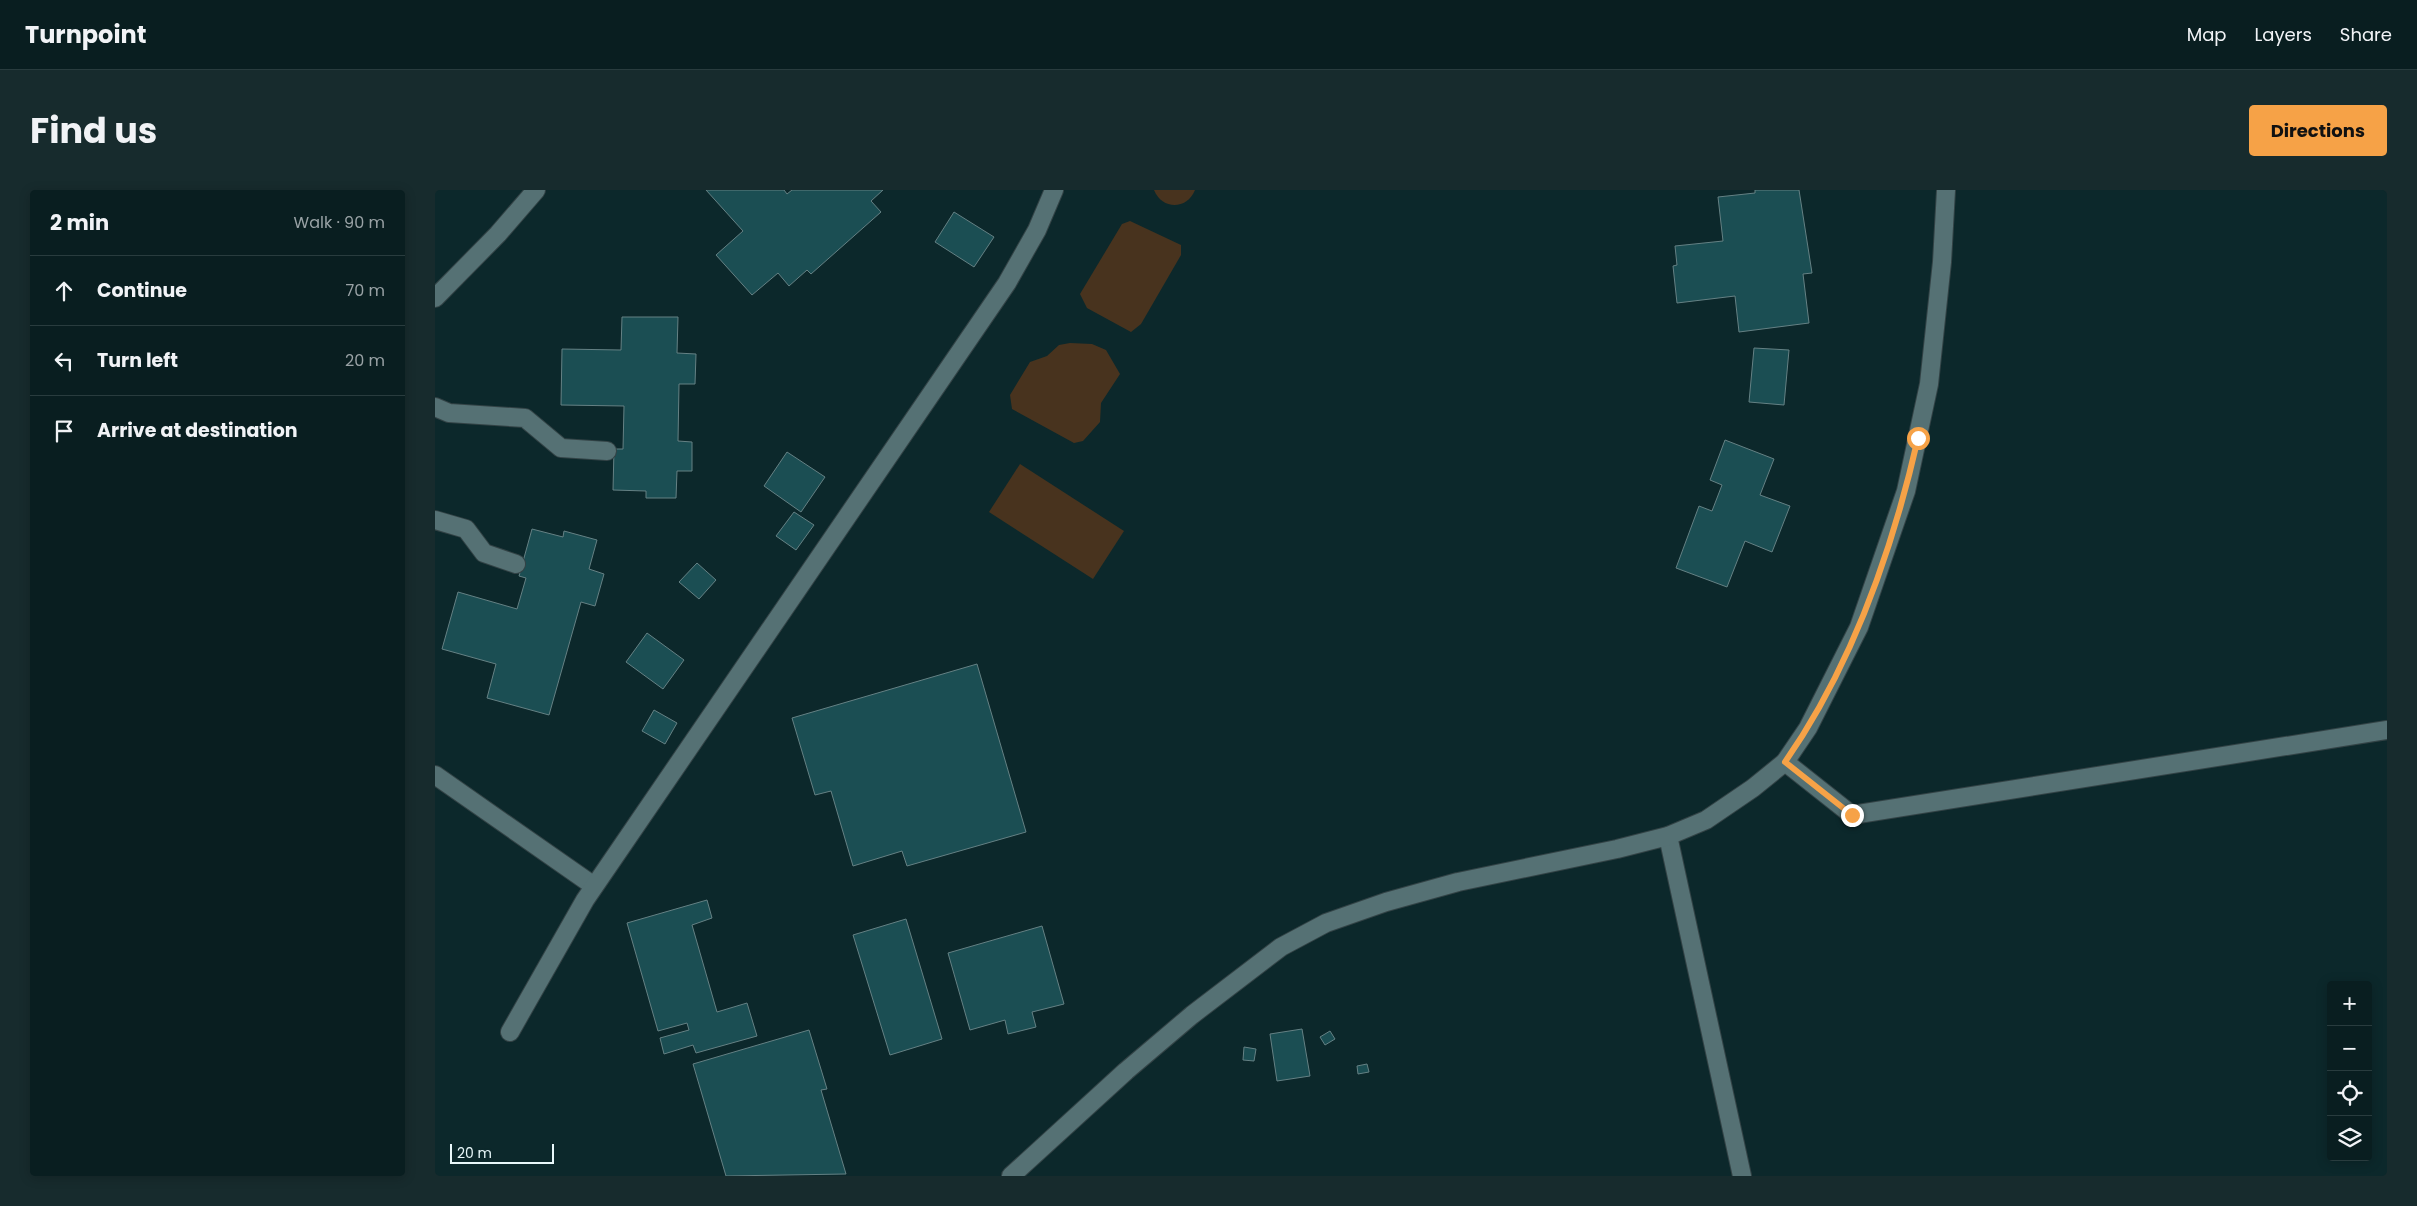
<!DOCTYPE html>
<meta charset="utf-8">
<style>
:root{--surface:#091e20;--page:#172b2d;--text:#f1f3f6;--muted:#99a2a5;--line:#293c3e;--accent:#f6a247}
body{margin:0;font-family:Poppins,sans-serif;background:var(--page);color:var(--text)}
.controls{position:absolute;right:15px;bottom:15px;display:grid;overflow:hidden;border-radius:5px;box-shadow:0 2px 12px #0003}
.controls button{width:45px;height:45px;display:grid;place-items:center;padding:0;border:0;border-bottom:1px solid var(--line);background:var(--surface);color:var(--text);font:25px sans-serif}
.scale{position:absolute;left:15px;bottom:12px;width:104px;box-sizing:border-box;padding-left:5px;border:2px solid #e9f8fa;border-top:0;font-size:14px;line-height:18px;white-space:nowrap;color:#e9f8fa;-webkit-text-stroke:4px #0c282b;paint-order:stroke}
.stop{position:absolute;width:15px;height:15px;margin:-11px;border:4px solid #f6a247;border-radius:50%;background:#fff}
.stop.end{background:#f6a247;border-color:#fff;box-shadow:0 1px 5px #0008}
.list{margin:0;padding:0;list-style:none}
h2{display:flex;justify-content:space-between;align-items:center;height:65px;margin:0;padding:0 20px;font-size:21px}
h2 small{font-size:16px;font-weight:400;color:var(--muted)}
.list li{display:grid;grid-template-columns:32px 1fr auto;gap:15px;align-items:center;box-sizing:border-box;height:70px;padding:0 20px;border-top:1px solid var(--line)}
.list b{display:block;font-size:19px;white-space:nowrap}
.list em{font-size:16px;font-style:normal;color:var(--muted)}
.icon{flex:none;width:28px;height:28px;fill:none;stroke:currentColor;stroke-width:2;stroke-linecap:round;stroke-linejoin:round}
.map{position:relative;flex:none;width:1952px;height:986px;overflow:hidden;border-radius:5px}
header{display:flex;align-items:center;gap:30px;box-sizing:border-box;height:70px;padding:0 25px;background:var(--surface);border-bottom:1px solid var(--line)}
header strong{font-size:24px}
nav{display:flex;gap:28px;margin-inline-start:auto;font-size:18px}
.intro{display:flex;align-items:center;justify-content:space-between;box-sizing:border-box;height:120px;padding:0 30px}
h1{margin:0;font-size:35px}
.button{padding:12px 22px;border-radius:5px;background:var(--accent);color:#111;font-size:18px;font-weight:700}
main{display:flex;gap:30px;padding:0 30px}
aside{flex:1;background:var(--surface);border-radius:5px;box-shadow:0 2px 12px #0003}
.map>svg:first-child{display:block}
.green{fill:#48331e}
.building{fill:#1b4e53;stroke:#658184}
.lines{fill:none;stroke-linecap:round;stroke-linejoin:round}
.service-casing{stroke:#334346;stroke-width:20}
.service{stroke:#557174;stroke-width:18}
.route{stroke:#f6a247;stroke-width:6}
</style>
<header>
<strong>Turnpoint</strong>
<nav><a>Map</a><a>Layers</a><a>Share</a></nav>
</header>
<div class="intro"><h1>Find us</h1><a class="button">Directions</a></div>
<main>
<aside>
<h2>2 min<small>Walk · 90 m</small></h2>
<ul class="list">
<li><svg class="icon" aria-label="ahead" viewBox="0 0 24 24"><path d="M12 20V5M6 11l6-6 6 6"/></svg><div><b>Continue</b></div><em>70 m</em></li>
<li><svg class="icon" aria-label="left" viewBox="0 0 24 24"><path d="M17 20v-9H6M10 6l-5 5 5 5"/></svg><div><b>Turn left</b></div><em>20 m</em></li>
<li><svg class="icon" aria-label="arrive" viewBox="0 0 24 24"><path d="M6 21V4h12l-3 4 3 4H6"/></svg><div><b>Arrive at destination</b></div></li>
</ul>
</aside>
<div class="map">
<svg width="1952" height="986" viewBox="0 0 1952 986">
<rect width="100%" height="100%" fill="#0c282b"/>
<!-- green -->
<g class="green">
<path d="M 719,0 L 760,0 C 752,20 727,20 719,0 Z"/>
<path d="M 695,31 L 746,55 L 746,65 L 706,134 L 696,142 L 652,118 L 645,104 L 687,34 Z"/>
<path d="M 635,153 L 657,154 L 671,160 L 685,184 L 666,213 L 665,232 L 648,251 L 639,253 L 577,219 L 575,205 L 595,172 L 612,166 L 624,155 Z"/>
<path d="M 585,274 L 689,341 L 658,389 L 554,322 Z"/>
</g>
<!-- building -->
<g class="building">
<path d="M 271,0 L 349,0 L 352,4 L 357,0 L 448,0 L 436,11 L 446,22 L 376,84 L 372,80 L 354,96 L 343,83 L 317,105 L 281,65 L 308,41 Z"/>
<path d="M 1320,0 L 1364,0 L 1377,83 L 1368,84 L 1374,133 L 1304,142 L 1300,106 L 1242,113 L 1238,76 L 1242,75 L 1240,56 L 1288,51 L 1283,7 L 1320,3 Z"/>
<path d="M 519,22 L 559,47 L 539,77 L 500,52 Z"/>
<path d="M 187,127 L 243,127 L 242,163 L 261,164 L 260,194 L 244,194 L 243,251 L 257,252 L 257,281 L 242,281 L 241,308 L 211,308 L 211,301 L 178,300 L 179,259 L 188,259 L 189,216 L 126,215 L 127,159 L 186,160 Z"/>
<path d="M 1319,158 L 1354,160 L 1349,215 L 1314,212 Z"/>
<path d="M 1290,250 L 1339,269 L 1325,305 L 1355,316 L 1337,362 L 1310,351 L 1292,397 L 1241,378 L 1264,316 L 1277,321 L 1287,295 L 1275,290 Z"/>
<path d="M 352,262 L 390,287 L 366,322 L 329,296 Z"/>
<path d="M 359,322 L 379,335 L 361,360 L 341,346 Z"/>
<path d="M 97,339 L 128,347 L 129,341 L 162,350 L 154,379 L 169,384 L 160,416 L 146,412 L 114,525 L 52,508 L 61,474 L 7,459 L 23,402 L 82,419 L 91,388 L 84,386 Z"/>
<path d="M 262,373 L 281,390 L 264,409 L 244,392 Z"/>
<path d="M 212,443 L 249,470 L 228,499 L 191,472 Z"/>
<path d="M 542,474 L 591,642 L 472,676 L 467,661 L 418,676 L 396,601 L 380,605 L 357,528 Z"/>
<path d="M 219,520 L 242,533 L 230,554 L 207,541 Z"/>
<path d="M 272,710 L 277,728 L 257,735 L 282,822 L 312,813 L 322,846 L 261,863 L 258,855 L 229,864 L 225,848 L 254,840 L 252,833 L 223,841 L 192,733 Z"/>
<path d="M 471,729 L 507,849 L 455,865 L 418,745 Z"/>
<path d="M 607,736 L 629,814 L 597,822 L 601,837 L 573,844 L 570,830 L 535,840 L 513,763 Z"/>
<path d="M 867,839 L 875,886 L 842,891 L 835,844 Z"/>
<path d="M 374,840 L 392,899 L 386,900 L 411,984 L 291,986 L 258,874 Z"/>
<path d="M 895,841 L 900,849 L 890,855 L 885,847 Z"/>
<path d="M 809,857 L 821,859 L 819,871 L 808,870 Z"/>
<path d="M 932,874 L 934,882 L 923,884 L 922,876 Z"/>
</g>
<g class="lines">
<defs>
<g id="service">
<path d="M 0,108 L 63,44 L 101,0"/>
<path d="M 0,217 L 14,223 L 90,228 L 126,258 L 172,261"/>
<path d="M 0,330 L 31,339 L 49,363 L 81,374"/>
<path d="M 1350,572 L 1417,625 L 1952,540"/>
<path d="M 0,585 L 159,696"/>
<path d="M 1233,646 L 1307,986"/>
<path d="M 75,842 L 150,710 L 572,93 L 602,40 L 619,0"/>
<path d="M 576,986 L 691,881 L 757,825 L 846,757 L 891,733 L 951,712 L 1023,692 L 1182,659 L 1233,646 L 1271,630 L 1318,598 L 1350,572 L 1373,538 L 1424,437 L 1471,301 L 1494,194 L 1507,72 L 1511,0"/>
</g>
</defs>
<!-- service casing -->
<use href="#service" class="service-casing"/>
<!-- service -->
<use href="#service" class="service"/>
</g>
<g class="lines">
<!-- route -->
<path class="route" d="M 1417,625 L 1350,572 C 1417,476 1457,362 1483,248"/>
</g>
</svg>
<div class="controls">
<button>+</button>
<button>−</button>
<button><svg class="icon" aria-label="locate" viewBox="0 0 24 24"><circle cx="12" cy="12" r="6"/><path d="M12 2v4M12 18v4M2 12h4M18 12h4"/></svg></button>
<button><svg class="icon" aria-label="layers" viewBox="0 0 24 24"><path d="M12 4l9 5-9 5-9-5zM3 14l9 5 9-5"/></svg></button>
</div>
<div class="scale">20 m</div>
<div class="stop" style="left:1483px;top:248px"></div>
<div class="stop end" style="left:1417px;top:625px"></div>
</div>
</main>
